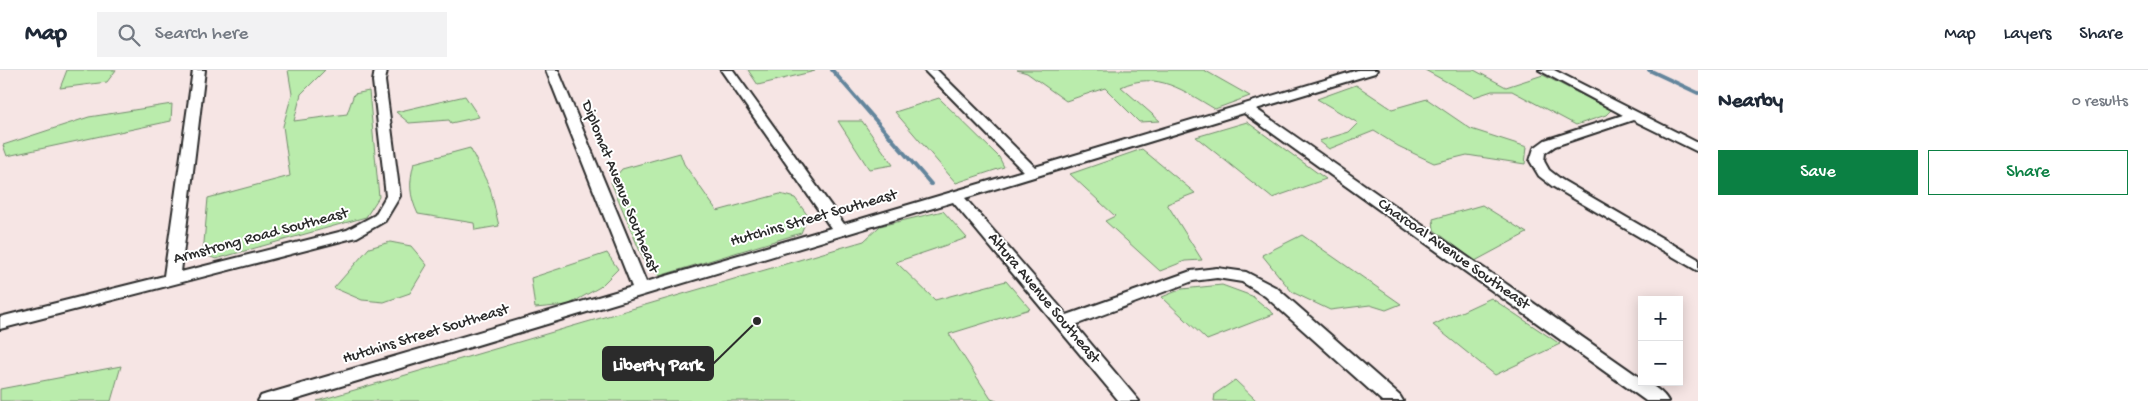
<!DOCTYPE html>
<meta charset="utf-8">
<style>
:root{--surface:#fff;--page:#f2f2f3;--text:#1f2937;--muted:#747a83;--line:#e0e1e3;--accent:#0b8043}
body{margin:0;font-family:"Gochi Hand",sans-serif;background:var(--page);color:var(--text)}
.controls{position:absolute;right:15px;bottom:15px;display:grid;overflow:hidden;border-radius:0px;box-shadow:0 2px 12px #0003}
.controls button{width:45px;height:45px;display:grid;place-items:center;padding:0;border:0;border-bottom:1px solid var(--line);background:var(--surface);color:var(--text);font:25px sans-serif}
.list{margin:0;padding:0;list-style:none}
h2{display:flex;justify-content:space-between;align-items:center;height:65px;margin:0;padding:0 20px;font-size:21px}
h2 small{font-size:16px;font-weight:400;color:var(--muted)}
.actions{display:flex;gap:10px;padding:15px 20px}
.actions a{flex:1;padding:11px 0;border:1px solid var(--accent);border-radius:0px;text-align:center;font-size:18px;color:var(--accent)}
.actions .main{background:var(--accent);color:#fff}
.icon{flex:none;width:28px;height:28px;fill:none;stroke:currentColor;stroke-width:2;stroke-linecap:round;stroke-linejoin:round}
.map{position:relative;flex:none;width:1698px;height:331px;overflow:hidden}
header{display:flex;align-items:center;gap:30px;box-sizing:border-box;height:70px;padding:0 25px;background:var(--surface);border-bottom:1px solid var(--line)}
header strong{font-size:24px}
nav{display:flex;gap:28px;margin-inline-start:auto;font-size:18px}
.search{width:350px;height:45px;background:var(--page);display:flex;align-items:center;gap:12px;box-sizing:border-box;padding:0 18px;border-radius:0px;color:var(--muted);font-size:19px}
main{display:flex}
aside{flex:1;background:var(--surface)}
.map>svg:first-child{display:block}
.green{fill:#baecac;stroke:#728c6c}
.lines{fill:none;stroke-linecap:round;stroke-linejoin:round}
.stream{stroke:#63859c;stroke-width:4}
.minor-casing{stroke:#2b2b2b;stroke-width:4}
.minor{fill:#fff;fill-rule:evenodd}
.labels{text-anchor:middle;dominant-baseline:central;stroke-width:4;stroke-linejoin:round;paint-order:stroke}
.street-label{font-size:16px;fill:#2b2b2b;stroke:#fff}
.leader{fill:none;stroke:#2b2b2b;stroke-width:2}
.callout-dot{fill:#2b2b2b;stroke:#fff;stroke-width:2}
.callout{fill:#2b2b2b;stroke:#2b2b2b;stroke-width:2}
.callout-label{font-size:18px;text-anchor:middle;font-weight:bold;fill:#fff}
</style>
<header>
<strong>Map</strong>
<div class="search"><svg class="icon" aria-label="search" viewBox="0 0 24 24"><circle cx="10" cy="10" r="6"/><path d="M15 15l6 6"/></svg>Search here</div>
<nav><a>Map</a><a>Layers</a><a>Share</a></nav>
</header>
<main>
<div class="map">
<svg width="1698" height="331" viewBox="0 0 1698 331">
<rect width="100%" height="100%" fill="#f6e5e4"/>
<filter id="ink" filterUnits="userSpaceOnUse"><feTurbulence type="fractalNoise" baseFrequency=".02" numOctaves="2"/><feDisplacementMap in="SourceGraphic" scale="10" xChannelSelector="R" yChannelSelector="G"/><feConvolveMatrix kernelMatrix="1 2 1 2 8 2 1 2 1" color-interpolation-filters="sRGB"/></filter>
<g filter="url(#ink)">
<!-- green -->
<g class="green">
<path d="M 67,0 L 116,0 L 107,12 L 60,18 Z"/>
<path d="M 288,0 L 325,0 L 301,24 L 294,51 L 347,44 L 354,24 L 369,21 L 379,127 L 366,147 L 216,189 L 203,184 L 208,128 L 290,106 L 283,56 L 292,24 Z"/>
<path d="M 748,0 L 814,0 L 815,1 L 758,15 Z"/>
<path d="M 1017,0 L 1204,0 L 1250,26 L 1215,39 C 1184,21 1157,0 1121,17 L 1160,51 L 1139,52 L 1105,18 L 1066,31 L 1027,3 Z"/>
<path d="M 1425,0 L 1474,0 L 1506,17 L 1543,5 L 1611,40 L 1606,45 L 1576,55 L 1512,21 L 1492,21 L 1474,27 Z"/>
<path d="M 1356,15 L 1392,39 L 1427,29 L 1471,59 L 1527,77 L 1525,94 L 1467,85 L 1434,93 L 1398,76 L 1374,61 L 1329,79 L 1319,71 L 1349,62 L 1358,53 L 1317,29 Z"/>
<path d="M 465,26 L 479,47 L 451,53 L 449,50 L 409,53 L 396,42 Z"/>
<path d="M 939,28 L 999,87 L 1004,97 L 956,113 L 895,42 Z"/>
<path d="M 172,34 L 171,51 L 7,86 L 3,75 L 89,47 Z"/>
<path d="M 838,51 L 862,51 L 893,95 L 869,99 Z"/>
<path d="M 1247,52 L 1326,109 L 1272,128 L 1196,67 Z"/>
<path d="M 470,78 L 490,118 L 499,156 L 475,160 L 474,153 L 418,144 C 409,125 409,113 414,93 Z"/>
<path d="M 1142,79 L 1195,123 L 1167,134 L 1202,190 L 1185,191 L 1160,201 L 1105,151 L 1115,146 L 1070,104 Z"/>
<path d="M 680,83 L 684,94 L 717,141 L 780,124 L 795,128 L 808,146 L 801,163 L 659,206 L 644,191 L 611,112 L 622,99 Z"/>
<path d="M 1482,135 L 1527,163 L 1475,191 L 1434,160 L 1433,149 Z"/>
<path d="M 943,141 L 967,168 L 896,192 L 935,230 L 1006,211 L 1030,239 L 949,264 L 991,329 L 997,331 L 317,331 L 864,171 L 880,156 Z"/>
<path d="M 1302,165 L 1401,234 L 1386,240 L 1370,235 L 1330,240 L 1292,222 L 1262,185 Z"/>
<path d="M 390,172 L 411,176 L 427,195 L 410,223 L 384,232 L 362,230 L 334,218 L 369,178 Z"/>
<path d="M 607,183 L 618,199 L 600,217 L 568,235 L 535,238 L 531,208 Z"/>
<path d="M 1222,215 L 1252,226 L 1274,244 L 1207,270 L 1162,227 L 1182,219 Z"/>
<path d="M 1491,228 L 1560,274 L 1495,305 L 1433,255 Z"/>
<path d="M 121,296 L 111,331 L 0,331 L 0,319 Z"/>
<path d="M 1235,310 L 1257,331 L 1214,331 L 1215,324 Z"/>
</g>
<g class="lines">
<!-- stream -->
<g class="stream">
<path d="M 832,0 L 931,114"/>
<path d="M 1649,0 L 1698,23"/>
</g>
<defs>
<g id="minor">
<path d="M 193,0 L 205,0 L 181,202 L 347,160 L 375,145 L 386,126 L 373,11 L 375,0 L 387,0 L 385,11 L 400,126 L 385,151 L 357,167 L 0,259 L 0,247 L 164,206 Z"/>
<path d="M 546,0 L 558,0 L 646,212 L 831,158 L 721,0 L 733,0 L 844,154 L 1023,101 L 924,0 L 937,0 L 1035,97 L 1358,0 L 1377,0 L 1375,3 L 1256,39 L 1642,309 L 1642,312 C 1651,313 1664,323 1668,331 L 1646,331 L 1244,43 L 965,128 L 1067,245 L 1191,201 L 1217,198 L 1246,202 L 1277,218 L 1400,326 L 1403,331 L 1382,331 L 1265,226 L 1242,212 L 1217,208 L 1193,211 L 1075,255 L 1139,331 L 1119,331 L 953,132 L 291,331 L 258,331 L 261,326 L 267,324 L 632,217 Z"/>
<path d="M 1539,0 L 1554,0 L 1698,73 L 1698,82 L 1633,50 L 1555,76 L 1545,83 L 1544,91 L 1549,100 L 1562,110 L 1698,189 L 1698,201 L 1552,116 L 1539,106 L 1530,91 L 1534,78 L 1545,70 L 1623,45 Z"/>
</g>
</defs>
<!-- minor casing -->
<use href="#minor" class="minor-casing"/>
<!-- minor -->
<use href="#minor" class="minor"/>
</g>
</g>
<g class="labels">
<!-- street labels -->
<g class="street-label">
<text transform="translate(619 117) rotate(68)">Diplomat Avenue Southeast</text>
<text transform="translate(814 149) rotate(-16)">Hutchins Street Southeast</text>
<text transform="translate(261 167) rotate(-15)">Armstrong Road Southeast</text>
<text transform="translate(1453 185) rotate(35)">Charcoal Avenue Southeast</text>
<text transform="translate(1043 229) rotate(50)">Altura Avenue Southeast</text>
<text transform="translate(426 265) rotate(-17)">Hutchins Street Southeast</text>
</g>
</g>
<!-- callouts -->
<path class="leader" d="M757 251L713 294"/>
<circle class="callout-dot" cx="757" cy="251" r="5"/>
<rect class="callout" x="603" y="277" width="110" height="33" rx="5"/>
<g class="callout-label">
<text x="658" y="300">Liberty Park</text>
</g>
</svg>
<div class="controls">
<button>+</button>
<button>−</button>
</div>
</div>
<aside>
<h2>Nearby<small>0 results</small></h2>
<ul class="list">
</ul>
<div class="actions"><a class="main">Save</a><a>Share</a></div>
</aside>
</main>
